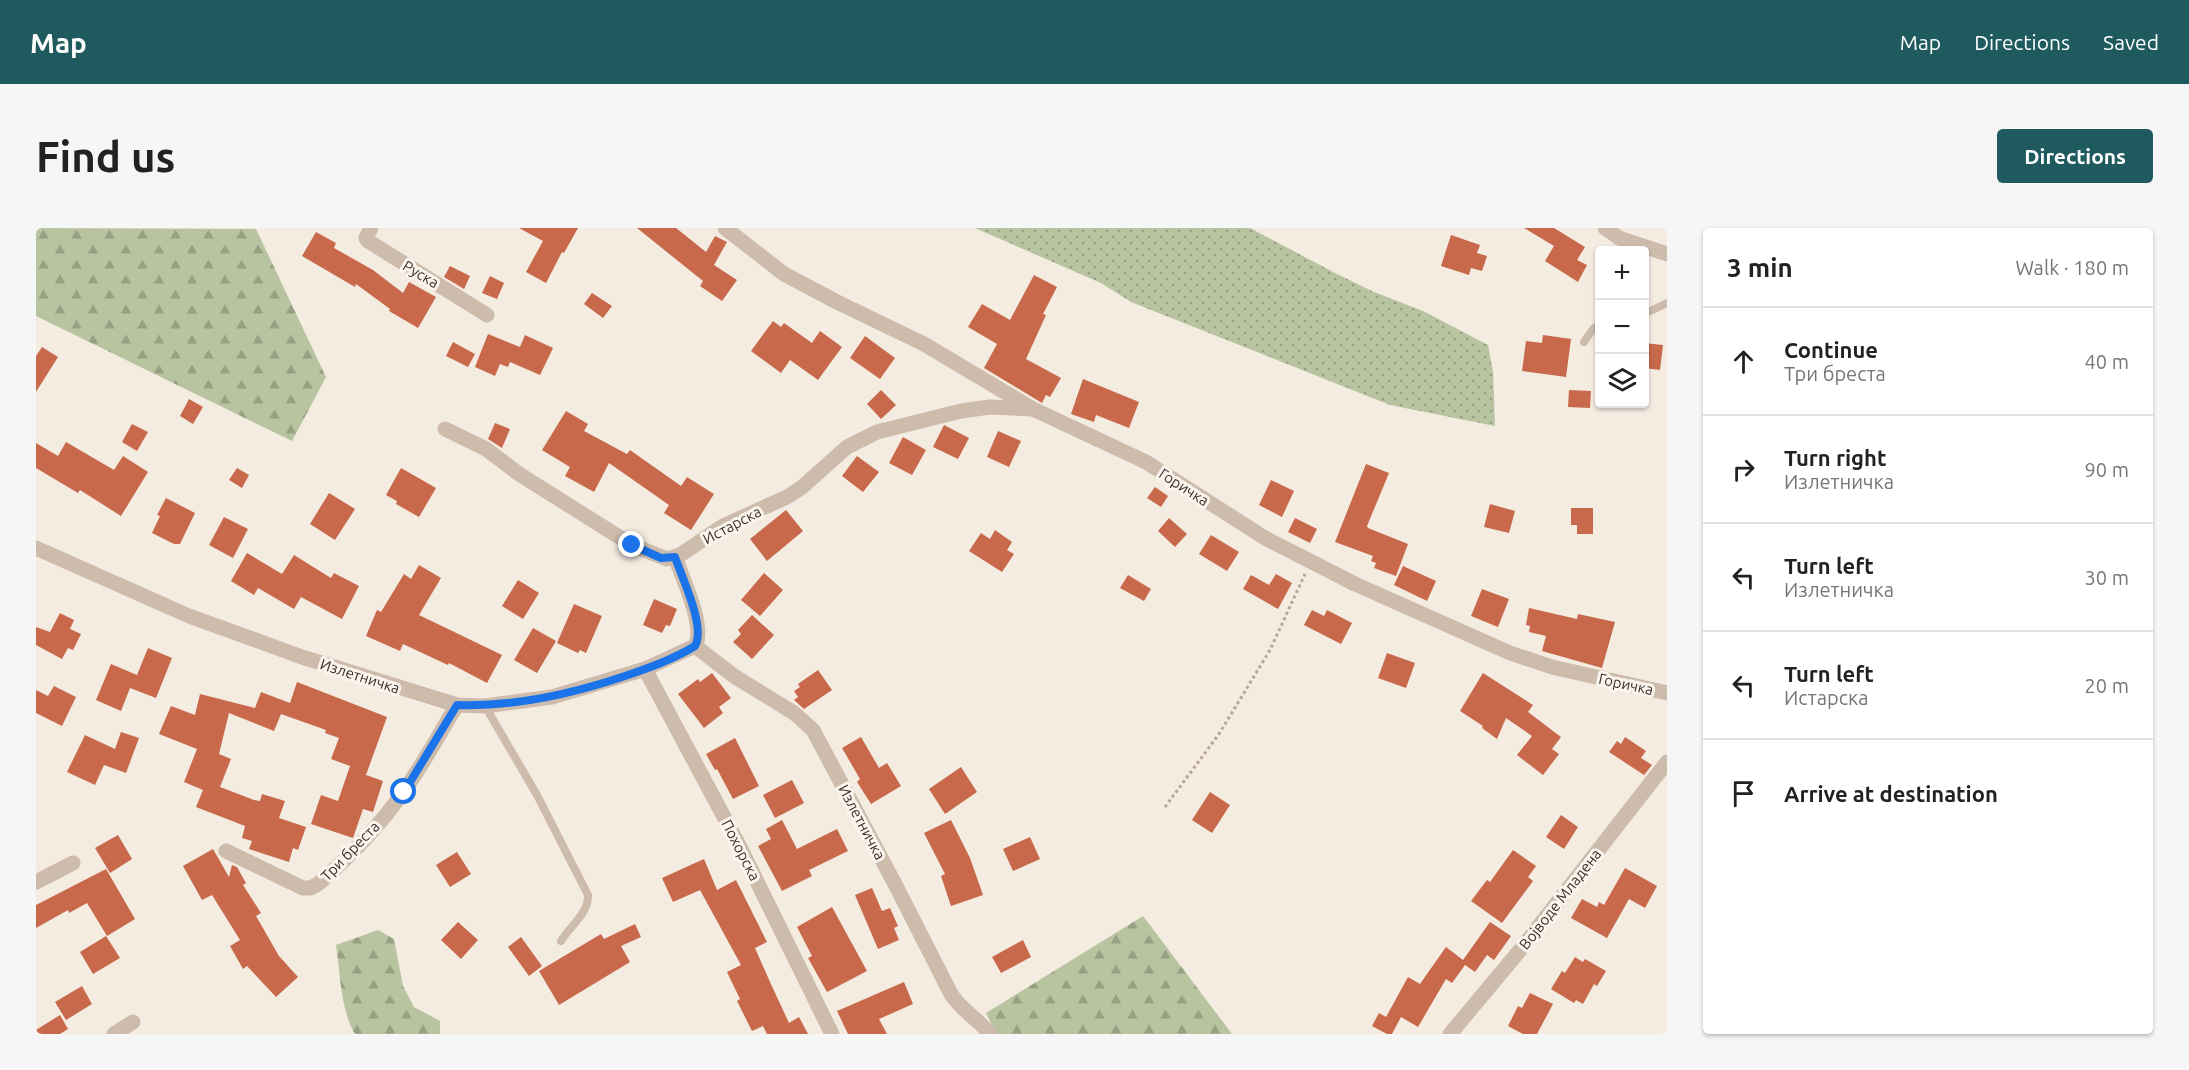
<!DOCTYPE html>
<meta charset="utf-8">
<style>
:root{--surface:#fff;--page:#f6f6f6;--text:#222;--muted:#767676;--line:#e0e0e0;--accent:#1f5a5e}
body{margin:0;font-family:Ubuntu,sans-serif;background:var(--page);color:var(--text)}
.controls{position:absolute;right:18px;top:18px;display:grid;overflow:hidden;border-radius:6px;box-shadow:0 2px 4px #0004}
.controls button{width:54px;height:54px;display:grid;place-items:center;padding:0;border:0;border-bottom:2px solid var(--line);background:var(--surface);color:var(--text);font:30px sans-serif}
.stop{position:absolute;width:18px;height:18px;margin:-14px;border:4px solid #1a73e8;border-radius:50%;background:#fff}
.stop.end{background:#1a73e8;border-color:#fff;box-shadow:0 2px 6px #0008}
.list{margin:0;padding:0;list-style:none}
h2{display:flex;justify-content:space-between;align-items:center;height:78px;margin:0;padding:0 24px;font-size:26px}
h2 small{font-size:20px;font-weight:400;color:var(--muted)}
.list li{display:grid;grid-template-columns:39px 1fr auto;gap:18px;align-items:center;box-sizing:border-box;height:108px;padding:0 24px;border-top:2px solid var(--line)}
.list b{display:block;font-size:22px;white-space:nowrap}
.list p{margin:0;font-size:20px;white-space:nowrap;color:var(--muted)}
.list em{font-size:20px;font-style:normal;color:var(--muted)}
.icon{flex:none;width:33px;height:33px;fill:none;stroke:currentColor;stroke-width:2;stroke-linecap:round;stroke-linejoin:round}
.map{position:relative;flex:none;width:1631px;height:806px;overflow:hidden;border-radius:6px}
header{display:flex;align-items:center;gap:36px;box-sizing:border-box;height:84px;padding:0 30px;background:var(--accent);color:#fff}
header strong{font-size:28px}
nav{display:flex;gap:33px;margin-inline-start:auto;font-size:21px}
.intro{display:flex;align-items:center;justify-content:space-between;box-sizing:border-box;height:144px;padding:0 36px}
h1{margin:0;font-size:42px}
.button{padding:15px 27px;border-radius:6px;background:var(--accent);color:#fff;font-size:21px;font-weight:700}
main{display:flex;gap:36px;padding:0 36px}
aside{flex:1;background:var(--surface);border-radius:6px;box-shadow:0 2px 4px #0004}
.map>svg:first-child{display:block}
.grass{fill:url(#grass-dots)}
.forest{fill:url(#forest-firs)}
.building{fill:#c8694b}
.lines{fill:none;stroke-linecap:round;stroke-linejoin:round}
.path{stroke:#b9a596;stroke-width:3;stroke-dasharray:3 3;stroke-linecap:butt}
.lane{stroke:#cdbbac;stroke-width:8}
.street{stroke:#cdbbac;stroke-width:15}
.route{stroke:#1a73e8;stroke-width:8}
.labels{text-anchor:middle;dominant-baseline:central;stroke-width:6;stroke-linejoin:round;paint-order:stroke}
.street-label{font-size:15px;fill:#3b302b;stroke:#fbf5ee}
</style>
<header>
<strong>Map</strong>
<nav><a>Map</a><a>Directions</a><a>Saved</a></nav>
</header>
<div class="intro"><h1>Find us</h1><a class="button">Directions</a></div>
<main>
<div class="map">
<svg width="1631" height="806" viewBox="0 0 1631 806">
<defs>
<pattern id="grass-dots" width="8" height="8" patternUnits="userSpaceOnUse" patternTransform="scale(1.5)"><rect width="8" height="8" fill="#b8c4a0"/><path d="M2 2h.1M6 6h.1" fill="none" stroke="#97a083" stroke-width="1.8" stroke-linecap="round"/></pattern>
<pattern id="forest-firs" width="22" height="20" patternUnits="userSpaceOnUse" patternTransform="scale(1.5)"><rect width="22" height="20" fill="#b8c4a0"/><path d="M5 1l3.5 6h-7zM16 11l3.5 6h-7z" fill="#97a083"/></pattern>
</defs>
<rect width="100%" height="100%" fill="#f4ebe1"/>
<!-- grass -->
<path class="grass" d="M 939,0 L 1214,0 L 1299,45 L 1338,64 L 1387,83 L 1452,117 L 1457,144 L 1459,198 L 1354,177 L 1095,74 L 1065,55 Z"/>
<!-- forest -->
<g class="forest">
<path d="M 0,0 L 220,1 L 290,149 L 256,213 L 0,88 Z"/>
<path d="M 1107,688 L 1196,806 L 960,806 L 950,785 Z"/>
<path d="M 342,702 L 358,711 L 367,758 L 378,779 L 404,793 L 404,806 L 319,806 C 305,784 304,744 300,717 Z"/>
</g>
<!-- building -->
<g class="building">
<path d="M 483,0 L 542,0 L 528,25 L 526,24 L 510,55 L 490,44 L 507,13 Z"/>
<path d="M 601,0 L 640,0 L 670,24 L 679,8 L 691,14 L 678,37 L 701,52 L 686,73 L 664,58 L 667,53 Z"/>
<path d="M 1488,0 L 1518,0 L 1549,19 L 1541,32 L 1551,37 L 1542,54 L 1509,33 L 1518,18 Z"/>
<path d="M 280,4 L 300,15 L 298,20 L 337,42 L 367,65 L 373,54 L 400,69 L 382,100 L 353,83 L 354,81 L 320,56 L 319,59 L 266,28 Z"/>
<path d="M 1415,7 L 1444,17 L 1441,25 L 1451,28 L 1446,43 L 1435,40 L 1433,47 L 1405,38 Z"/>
<path d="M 414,38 L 434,48 L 428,61 L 408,49 Z"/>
<path d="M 998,47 L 1021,59 L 1007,86 L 1010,87 L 990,131 L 1025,150 L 1014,169 L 1010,167 L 1006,175 L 948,140 L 961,116 L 932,99 L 946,76 L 974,92 Z"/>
<path d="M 454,48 L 468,55 L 461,71 L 446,65 Z"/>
<path d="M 556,65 L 576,78 L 567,90 L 548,76 Z"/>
<path d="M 737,93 L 745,99 L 748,95 L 776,115 L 784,103 L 806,119 L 782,152 L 754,132 L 745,145 L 715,123 Z"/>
<path d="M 452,106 L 484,119 L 489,107 L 517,120 L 504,147 L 474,134 L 472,139 L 464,136 L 459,148 L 439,139 Z"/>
<path d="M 1507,107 L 1535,111 L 1530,149 L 1486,143 L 1490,113 L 1506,115 Z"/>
<path d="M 829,108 L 859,130 L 844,151 L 814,130 Z"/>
<path d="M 417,114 L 439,126 L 432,139 L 410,128 Z"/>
<path d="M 1608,115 L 1627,117 L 1624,142 L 1608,140 Z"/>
<path d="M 6,119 L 22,129 L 0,164 L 0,128 Z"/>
<path d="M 1047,151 L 1103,174 L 1093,200 L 1060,187 L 1058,194 L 1035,186 Z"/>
<path d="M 845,162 L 860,177 L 845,191 L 831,176 Z"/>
<path d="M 1533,162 L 1555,163 L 1554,180 L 1532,179 Z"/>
<path d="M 153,171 L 167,179 L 157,196 L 144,188 Z"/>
<path d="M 530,183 L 552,196 L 548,203 L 591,226 L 594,222 L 645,258 L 651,249 L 678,266 L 655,302 L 628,285 L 633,277 L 573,235 L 558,264 L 529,248 L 534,239 L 506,222 Z"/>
<path d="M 459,195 L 474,201 L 466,220 L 452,211 Z"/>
<path d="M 96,196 L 112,204 L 101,223 L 86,214 Z"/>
<path d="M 908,197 L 933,210 L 922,231 L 897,219 Z"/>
<path d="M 962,203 L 985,213 L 973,239 L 951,229 Z"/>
<path d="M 867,209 L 890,222 L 876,247 L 853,235 Z"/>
<path d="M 30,214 L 78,242 L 87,228 L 112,244 L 85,288 L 44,262 L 42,265 L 0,240 L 0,215 L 22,228 Z"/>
<path d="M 821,228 L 843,244 L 827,264 L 806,248 Z"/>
<path d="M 1330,236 L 1353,245 L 1331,298 L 1332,300 L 1372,316 L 1360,348 L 1338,340 L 1340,335 L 1335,333 L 1337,328 L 1299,314 Z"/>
<path d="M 201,240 L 213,247 L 206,260 L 193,252 Z"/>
<path d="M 365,240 L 400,260 L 383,289 L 360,276 L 361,273 L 350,267 Z"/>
<path d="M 1235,252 L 1258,263 L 1246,289 L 1223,277 Z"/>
<path d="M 1119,259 L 1132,268 L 1125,279 L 1111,270 Z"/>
<path d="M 293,265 L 319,281 L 299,312 L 274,296 Z"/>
<path d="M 130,270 L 159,285 L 144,316 L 138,316 L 116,305 L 124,288 L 121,287 Z"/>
<path d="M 1454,276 L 1479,283 L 1473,305 L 1448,299 Z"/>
<path d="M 1535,280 L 1557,280 L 1557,306 L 1541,306 L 1541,297 L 1535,297 Z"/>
<path d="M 750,282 L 767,303 L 731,333 L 714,311 Z"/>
<path d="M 188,289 L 212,301 L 197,330 L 173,317 Z"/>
<path d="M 1133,290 L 1151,306 L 1139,319 L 1122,303 Z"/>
<path d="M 1259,290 L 1281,301 L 1274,315 L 1252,304 Z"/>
<path d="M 959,302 L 976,314 L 971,322 L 978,326 L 966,344 L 933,323 L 945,305 L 954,311 Z"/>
<path d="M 1175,307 L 1203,324 L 1191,343 L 1163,326 Z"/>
<path d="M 211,325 L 246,346 L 258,327 L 295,350 L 298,345 L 323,358 L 306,391 L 265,369 L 258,381 L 222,360 L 218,367 L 195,353 Z"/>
<path d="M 383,337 L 405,350 L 383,387 L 466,427 L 451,455 L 413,435 L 412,437 L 367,416 L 364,423 L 330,408 L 341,382 L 345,384 L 368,346 L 375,351 Z"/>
<path d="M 1367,338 L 1400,353 L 1391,373 L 1358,357 Z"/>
<path d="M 728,345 L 747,362 L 724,388 L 705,372 Z"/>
<path d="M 1240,346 L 1256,355 L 1242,381 L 1207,361 L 1215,347 L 1233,357 Z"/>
<path d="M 1092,347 L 1115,361 L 1108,373 L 1084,360 Z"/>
<path d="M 482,352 L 503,365 L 487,391 L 466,378 Z"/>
<path d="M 1446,361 L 1473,371 L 1462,399 L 1435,388 Z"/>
<path d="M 618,371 L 641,381 L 634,398 L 630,397 L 626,405 L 607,397 Z"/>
<path d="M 538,376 L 566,388 L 550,425 L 544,422 L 542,425 L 521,415 Z"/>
<path d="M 1493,380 L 1541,391 L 1542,386 L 1579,394 L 1566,440 L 1506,423 L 1510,408 L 1493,404 L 1494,398 L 1490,397 Z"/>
<path d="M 1276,382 L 1288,388 L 1291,382 L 1316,395 L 1305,416 L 1268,397 Z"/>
<path d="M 24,385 L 38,392 L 34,401 L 45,406 L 37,422 L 32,420 L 26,431 L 0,417 L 0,399 L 14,404 Z"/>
<path d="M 716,387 L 738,407 L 716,431 L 697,414 L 705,406 L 702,402 Z"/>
<path d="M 497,400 L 520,413 L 501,445 L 478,432 Z"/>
<path d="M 112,420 L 136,430 L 120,470 L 94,460 L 85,483 L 60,472 L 75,436 L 101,447 Z"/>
<path d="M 1351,425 L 1379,435 L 1370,460 L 1342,450 Z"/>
<path d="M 782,442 L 796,462 L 768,481 L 758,472 L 762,469 L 758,463 L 764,459 L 762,456 Z"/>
<path d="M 676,445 L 695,470 L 683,479 L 687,485 L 668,500 L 642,466 L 662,451 L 664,454 Z"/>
<path d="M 1447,445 L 1497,477 L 1492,484 L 1525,509 L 1516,521 L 1523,526 L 1507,547 L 1481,527 L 1496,508 L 1470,490 L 1461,511 L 1446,500 L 1447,498 L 1424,483 Z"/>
<path d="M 261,454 L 351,489 L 330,547 L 347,553 L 337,584 L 327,581 L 317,610 L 275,596 L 285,567 L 302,573 L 314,538 L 295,531 L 303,510 L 289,505 L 290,502 L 245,486 L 238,503 L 193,485 L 183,526 L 195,531 L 184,559 L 218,572 L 224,573 L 226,566 L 249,573 L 243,590 L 270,599 L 262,622 L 257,620 L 253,634 L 213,621 L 216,613 L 206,610 L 209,598 L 160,579 L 167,562 L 148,554 L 161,521 L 123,506 L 135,478 L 159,487 L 164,466 L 219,480 L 225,464 L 254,475 Z"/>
<path d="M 18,458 L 40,469 L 26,498 L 0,485 L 0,462 L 12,468 Z"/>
<path d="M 85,504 L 103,510 L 90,545 L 68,537 L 59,557 L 31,544 L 49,507 L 79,521 Z"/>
<path d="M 825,509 L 843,540 L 851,535 L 865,558 L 835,576 L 821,554 L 824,551 L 806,520 Z"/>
<path d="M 1589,509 L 1610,523 L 1605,530 L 1616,537 L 1608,547 L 1573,524 L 1581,513 L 1585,516 Z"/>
<path d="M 699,510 L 723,558 L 697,571 L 681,541 L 679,542 L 670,526 Z"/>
<path d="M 925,539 L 941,564 L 909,586 L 893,561 Z"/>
<path d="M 756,552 L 768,575 L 739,590 L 727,567 Z"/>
<path d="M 1174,564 L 1194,577 L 1176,605 L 1156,592 Z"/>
<path d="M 1525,587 L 1542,599 L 1528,621 L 1510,609 Z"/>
<path d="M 746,592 L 761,621 L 801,601 L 812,623 L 773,642 L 776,648 L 746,663 L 722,618 L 735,611 L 730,601 Z"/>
<path d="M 915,592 L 934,630 L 947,667 L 915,678 L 905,648 L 909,646 L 888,605 Z"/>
<path d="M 82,607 L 96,631 L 74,645 L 59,620 Z"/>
<path d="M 994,609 L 1004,631 L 977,643 L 967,621 Z"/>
<path d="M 177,621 L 193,649 L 196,637 L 201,639 L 210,655 L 207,657 L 225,685 L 220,688 L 243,728 L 262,749 L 240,769 L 211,738 L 207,741 L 194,718 L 204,712 L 176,667 L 166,672 L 147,638 Z"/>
<path d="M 1477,622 L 1500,638 L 1492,649 L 1497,653 L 1466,695 L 1435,673 L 1451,652 L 1454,654 Z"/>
<path d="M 421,624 L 435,646 L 414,659 L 400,637 Z"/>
<path d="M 668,631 L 681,662 L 700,652 L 731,714 L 719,720 L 734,754 L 753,795 L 763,789 L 772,806 L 731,806 L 727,798 L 716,803 L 701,773 L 704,771 L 691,744 L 705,737 L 664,662 L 637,674 L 626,650 Z"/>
<path d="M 1589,640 L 1621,658 L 1609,680 L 1593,671 L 1571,710 L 1535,690 L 1546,671 L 1561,679 L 1563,674 L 1568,677 Z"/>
<path d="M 70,641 L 99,691 L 71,708 L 51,675 L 33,685 L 32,682 L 0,700 L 0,677 Z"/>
<path d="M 836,660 L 846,683 L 854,680 L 862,698 L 858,700 L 863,712 L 842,721 L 819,667 Z"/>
<path d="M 796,679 L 831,743 L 791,764 L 772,730 L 776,728 L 761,699 Z"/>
<path d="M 422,694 L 442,712 L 425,731 L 405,712 Z"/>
<path d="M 1454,694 L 1475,708 L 1458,732 L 1451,727 L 1439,744 L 1429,737 L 1416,755 L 1410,751 L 1382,799 L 1365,789 L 1356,806 L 1351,806 L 1336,798 L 1343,785 L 1350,789 L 1372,749 L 1384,756 L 1410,719 L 1427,732 Z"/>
<path d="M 599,696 L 605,709 L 585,718 L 594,734 L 523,777 L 503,743 L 565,706 L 568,711 Z"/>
<path d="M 70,708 L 84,730 L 57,746 L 44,724 Z"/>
<path d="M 485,709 L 506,738 L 493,748 L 472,719 Z"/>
<path d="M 987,712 L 995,729 L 965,745 L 956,729 Z"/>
<path d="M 1539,729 L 1547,734 L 1549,731 L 1570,743 L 1561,758 L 1558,756 L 1547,776 L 1540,772 L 1538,775 L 1515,761 L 1526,743 L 1529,745 Z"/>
<path d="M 868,754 L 877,776 L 843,791 L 851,806 L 812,806 L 801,783 Z"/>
<path d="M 46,758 L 56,776 L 30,792 L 19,774 Z"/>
<path d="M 1494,765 L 1517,776 L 1501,806 L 1487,806 L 1472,798 L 1482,778 L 1486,780 Z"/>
<path d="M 24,787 L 32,801 L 24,806 L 0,806 L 0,802 Z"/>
</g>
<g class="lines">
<!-- path -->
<path class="path" d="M 1129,579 L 1183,506 L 1234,422 L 1269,346"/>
<!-- lane -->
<g class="lane">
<path d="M 1608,86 L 1631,75"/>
<path d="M 1548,114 L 1557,101 L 1564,97"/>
<path d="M 449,478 L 501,567 L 552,667 C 553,685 534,698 525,713"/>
</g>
<!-- street -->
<g class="street">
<path d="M 335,0 L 330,10 L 332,13 L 451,87"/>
<path d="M 689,0 L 748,46 L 801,74 L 888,116 L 997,181 L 1110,234 L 1229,310 L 1319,356 L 1474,425 L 1516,439 L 1631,465"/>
<path d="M 1569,0 L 1583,10 L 1631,26"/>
<path d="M 409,201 L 450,221 L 483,246 L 596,317 L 631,331 L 644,327 L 687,298 L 751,269 L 765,260 L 811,219 L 841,204 L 925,183 L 954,179 L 995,181"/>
<path d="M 0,320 L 153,388 L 266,429 L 421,477 L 449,478 L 516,469 L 609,441 L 659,418 C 670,399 646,349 639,329"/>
<path d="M 659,418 L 698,448 L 758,485 L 777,502 L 860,658 L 915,766 C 925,782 942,791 954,806"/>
<path d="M 609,441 L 703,617 L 796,806"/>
<path d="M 190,623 L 267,660 L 275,660 L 282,656 C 313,629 344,598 367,564 C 387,537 403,506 421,477"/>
<path d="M 0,654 L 37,635"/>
<path d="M 78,806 L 97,794"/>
<path d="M 1414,806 L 1485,721 L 1631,534"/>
</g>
</g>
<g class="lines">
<!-- route -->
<path class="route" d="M 368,564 L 421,477 C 478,479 532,467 586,449 C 610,441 636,432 659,418 C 670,399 646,350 639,329 L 625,330 L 596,317"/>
</g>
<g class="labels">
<!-- street labels -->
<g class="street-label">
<text transform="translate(385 46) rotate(31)">Руска</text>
<text transform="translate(1148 259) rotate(33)">Горичка</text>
<text transform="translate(696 297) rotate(-28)">Истарска</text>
<text transform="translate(324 448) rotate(18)">Излетничка</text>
<text transform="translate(1590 456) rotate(12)">Горичка</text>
<text transform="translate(826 594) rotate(62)">Излетничка</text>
<text transform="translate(705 622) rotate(63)">Похорска</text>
<text transform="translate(314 623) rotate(-46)">Три бреста</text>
<text transform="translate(1524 671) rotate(-52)">Војводе Младена</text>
</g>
</g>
</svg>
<div class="controls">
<button>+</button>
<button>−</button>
<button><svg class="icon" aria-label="layers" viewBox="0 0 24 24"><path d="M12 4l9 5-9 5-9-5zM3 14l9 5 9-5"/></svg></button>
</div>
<div class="stop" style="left:368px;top:564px"></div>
<div class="stop end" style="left:596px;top:317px"></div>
</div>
<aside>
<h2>3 min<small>Walk · 180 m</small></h2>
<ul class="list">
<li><svg class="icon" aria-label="ahead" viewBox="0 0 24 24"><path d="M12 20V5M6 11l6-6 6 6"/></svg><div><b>Continue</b><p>Три бреста</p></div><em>40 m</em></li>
<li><svg class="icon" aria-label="right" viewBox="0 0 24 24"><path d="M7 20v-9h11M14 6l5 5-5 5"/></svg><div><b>Turn right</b><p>Излетничка</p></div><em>90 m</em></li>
<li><svg class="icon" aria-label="left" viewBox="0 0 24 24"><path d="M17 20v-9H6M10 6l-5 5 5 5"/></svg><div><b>Turn left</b><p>Излетничка</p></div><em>30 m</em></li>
<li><svg class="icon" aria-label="left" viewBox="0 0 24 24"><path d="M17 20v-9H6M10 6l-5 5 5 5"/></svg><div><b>Turn left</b><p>Истарска</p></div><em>20 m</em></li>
<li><svg class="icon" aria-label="arrive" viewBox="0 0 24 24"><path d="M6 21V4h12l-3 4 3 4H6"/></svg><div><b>Arrive at destination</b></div></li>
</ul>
</aside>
</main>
